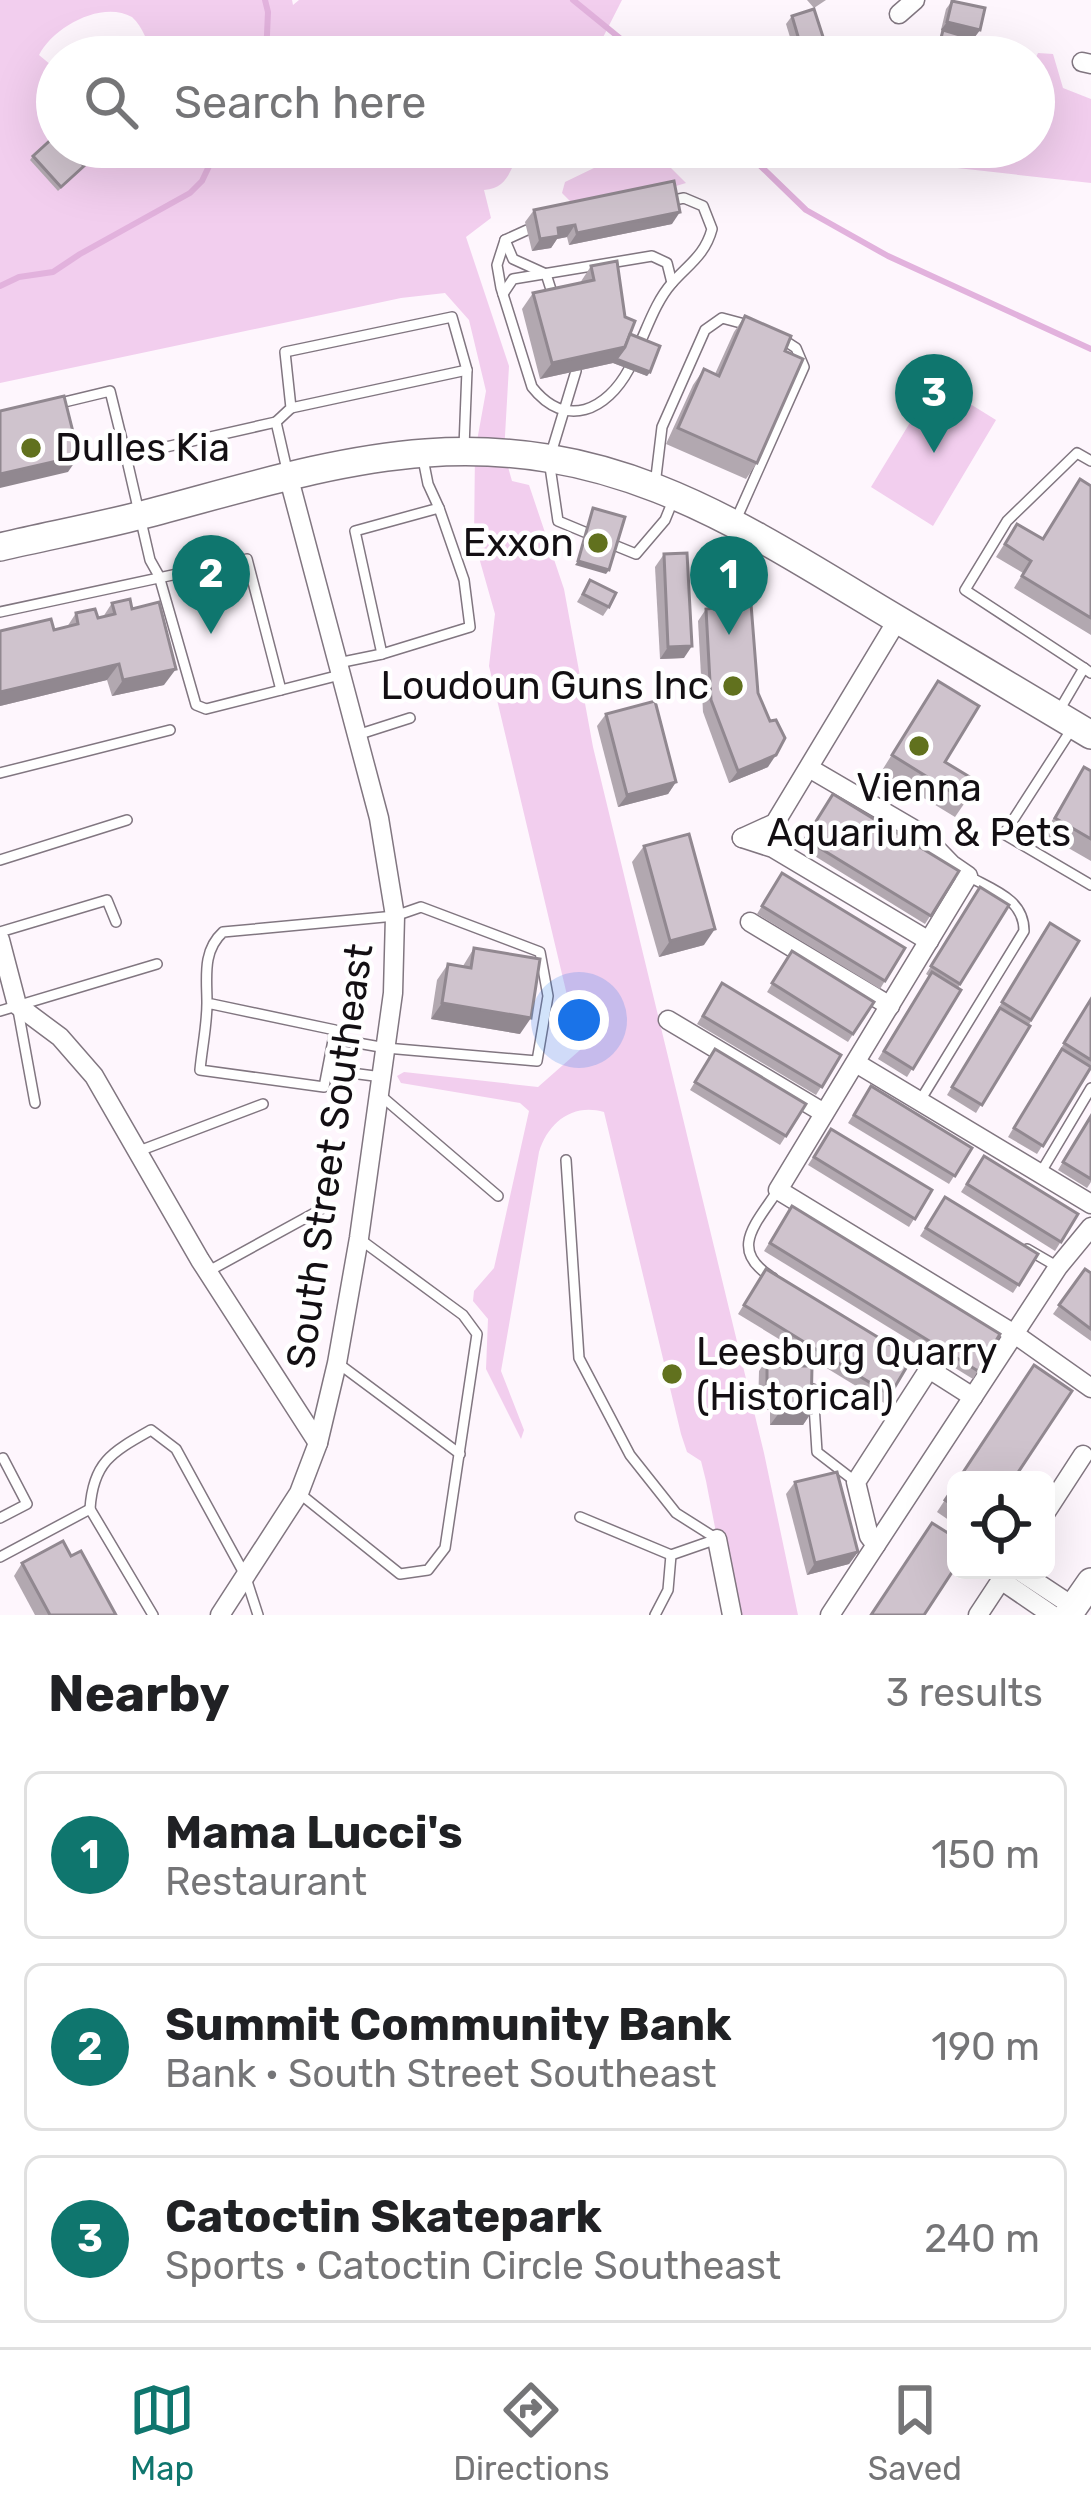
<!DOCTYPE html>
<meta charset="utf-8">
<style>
:root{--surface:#fff;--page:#f2f2f2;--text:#202124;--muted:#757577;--line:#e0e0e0;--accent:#0f766e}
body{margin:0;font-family:Rubik,sans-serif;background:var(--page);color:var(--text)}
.controls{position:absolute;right:36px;bottom:36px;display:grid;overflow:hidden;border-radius:18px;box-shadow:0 12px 48px #0002}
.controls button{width:108px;height:108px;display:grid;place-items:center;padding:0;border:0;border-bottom:3px solid var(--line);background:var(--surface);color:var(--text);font:60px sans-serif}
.you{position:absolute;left:579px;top:1020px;width:42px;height:42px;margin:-30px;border:9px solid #fff;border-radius:50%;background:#1a73e8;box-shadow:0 0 0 18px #1a73e833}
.badge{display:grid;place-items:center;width:78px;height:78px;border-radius:50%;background:var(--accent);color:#fff;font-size:39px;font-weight:700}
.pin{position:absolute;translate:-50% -99px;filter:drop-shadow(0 3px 6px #0008)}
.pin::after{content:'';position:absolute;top:63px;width:42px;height:36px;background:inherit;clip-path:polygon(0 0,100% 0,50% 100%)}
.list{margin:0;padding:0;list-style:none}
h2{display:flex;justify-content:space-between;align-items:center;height:156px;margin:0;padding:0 48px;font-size:51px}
h2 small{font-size:39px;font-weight:400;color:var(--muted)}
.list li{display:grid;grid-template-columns:78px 1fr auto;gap:36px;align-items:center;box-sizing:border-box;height:168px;margin:0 24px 24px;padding:0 24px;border:3px solid var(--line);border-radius:18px}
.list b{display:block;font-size:45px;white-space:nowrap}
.list p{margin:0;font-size:39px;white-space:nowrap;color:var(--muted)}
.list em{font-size:39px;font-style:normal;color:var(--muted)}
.icon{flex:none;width:66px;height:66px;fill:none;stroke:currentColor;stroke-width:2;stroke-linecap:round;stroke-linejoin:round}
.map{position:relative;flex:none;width:1091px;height:1615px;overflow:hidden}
.search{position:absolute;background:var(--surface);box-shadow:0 12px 48px #0002;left:36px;right:36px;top:36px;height:132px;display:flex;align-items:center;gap:30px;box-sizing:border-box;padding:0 42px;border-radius:66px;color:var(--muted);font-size:45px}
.sheet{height:732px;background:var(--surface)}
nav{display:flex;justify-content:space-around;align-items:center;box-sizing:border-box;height:168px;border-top:3px solid var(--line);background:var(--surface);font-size:33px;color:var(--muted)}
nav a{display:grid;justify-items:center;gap:6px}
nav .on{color:var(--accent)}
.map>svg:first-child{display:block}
.green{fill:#f2ceee}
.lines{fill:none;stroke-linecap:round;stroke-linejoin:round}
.stream{stroke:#e2b2dd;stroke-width:6}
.lane-casing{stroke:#817680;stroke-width:12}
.street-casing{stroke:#817680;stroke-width:21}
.secondary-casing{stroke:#817680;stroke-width:30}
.lane{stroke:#fff;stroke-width:9}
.street{stroke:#fff;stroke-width:18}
.secondary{stroke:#fff;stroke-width:27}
.wall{fill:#b2a8b0}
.shaded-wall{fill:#918890}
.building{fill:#cfc3cd;stroke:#918890;stroke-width:3}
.poi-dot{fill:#61711e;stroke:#fff;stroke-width:4.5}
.labels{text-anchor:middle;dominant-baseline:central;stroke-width:9;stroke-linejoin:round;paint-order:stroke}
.poi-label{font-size:39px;fill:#130f13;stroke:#fff;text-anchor:start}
.street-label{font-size:39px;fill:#130f13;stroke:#fff}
</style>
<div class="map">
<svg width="1091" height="1615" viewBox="0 0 1091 1615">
<rect width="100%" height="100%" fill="#fef6fd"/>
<!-- green -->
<g class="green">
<path d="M 0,0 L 292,0 L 293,5 L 299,0 L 622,0 L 593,57 L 156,57 C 147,44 144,28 132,17 C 102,0 53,27 39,55 L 57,70 L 57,147 L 168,147 L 174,164 L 187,147 L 526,147 C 508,163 513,188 484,190 L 491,218 L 466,237 L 509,366 L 504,453 L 512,481 L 529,485 L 564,589 L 593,747 L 764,1453 L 798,1615 L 732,1615 L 706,1481 L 701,1461 L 687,1452 L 681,1434 L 604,1112 C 572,1103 548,1123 539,1152 L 501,1371 L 524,1430 L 521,1439 L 486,1369 L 488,1319 L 473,1301 L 474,1291 L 494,1268 L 529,1111 L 520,1103 L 401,1083 L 397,1076 L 404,1072 L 538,1087 L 580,1050 L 489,666 L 495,614 L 474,540 L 475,452 L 486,391 L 469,320 L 445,293 L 401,298 L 0,383 Z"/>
<path d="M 1038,53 L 1053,54 L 1063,88 L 1091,99 L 1091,183 L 876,159 L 866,147 L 1034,147 L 1034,61 Z"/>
<path d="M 585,147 L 650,147 L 686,183 L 666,189 L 573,204 L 562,193 L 565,182 L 596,167 L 597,157 Z"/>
<path d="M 951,369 L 967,384 L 967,402 L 996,420 L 933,526 L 871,487 L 914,416 L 910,405 C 918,385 929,371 951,369 Z"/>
</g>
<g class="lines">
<!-- stream -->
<g class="stream">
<path d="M 265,0 L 268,12 L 266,57"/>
<path d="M 573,0 L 643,57"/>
<path d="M 741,147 L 806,210 L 888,256 L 1091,349"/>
<path d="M 0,286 L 19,277 L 53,272 L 80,254 L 190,193 L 202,181 L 218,147"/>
</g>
<defs>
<g id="lane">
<path d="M 527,230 L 505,240 L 497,265 L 501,288 L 532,387 C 566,430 607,410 629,369"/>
<path d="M 505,240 L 513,259 L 546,274 L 554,299"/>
<path d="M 503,294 L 513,279 L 652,256 L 667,263 L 672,283"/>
<path d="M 640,343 C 649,323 657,300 672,283 C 689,264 705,255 712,229 L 703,206 L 684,198 L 669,201"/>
<path d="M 576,371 L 549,460 L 558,521 L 594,536"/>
<path d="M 56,404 L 110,391 L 126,456 L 276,422"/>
<path d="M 291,408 L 467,370"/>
<path d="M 126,456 L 150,560 L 159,576 L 196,705 L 206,709 L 340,675"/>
<path d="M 287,470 L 276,422 L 291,408 L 285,352 L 452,317 L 467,370 L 464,447"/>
<path d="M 655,485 L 662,427 L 705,330 L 722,318 L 752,326"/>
<path d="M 735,522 L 804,367 L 796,348 L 779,337"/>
<path d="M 609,543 L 636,554 L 665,520 L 674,498"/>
<path d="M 0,612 L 247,559 L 281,690"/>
<path d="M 382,654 L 470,627 L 464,580 L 439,508"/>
<path d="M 338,663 L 382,654 L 355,531 L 439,508 L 428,484 L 423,459"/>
<path d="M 1084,668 L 965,590 L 1007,521 L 1077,453 L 1091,461"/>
<path d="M 1060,709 L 1084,668 L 1091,673"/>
<path d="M 1073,727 L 1004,834 L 1091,885"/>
<path d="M 357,735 L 410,718"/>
<path d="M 0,773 L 170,730"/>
<path d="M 0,860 L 127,820"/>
<path d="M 0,932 L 107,900 L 116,922"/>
<path d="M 207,1003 L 335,1030 L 324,1087 L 200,1070 C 202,1048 207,1025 207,1003 C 207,978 202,951 223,932 L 395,916 L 421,907 L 540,952 L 548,996 L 537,1061 L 386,1048 L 335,1039"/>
<path d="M 18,1010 L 35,1103"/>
<path d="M 0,1011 L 157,964"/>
<path d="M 328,1070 L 382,1077"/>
<path d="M 380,1095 L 498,1196"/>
<path d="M 921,1099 L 1024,931 C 1024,899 993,890 968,876"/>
<path d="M 139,1151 L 263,1104"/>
<path d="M 566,1160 L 579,1358 L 630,1455 L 676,1513 L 717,1539 L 671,1555 L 580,1517"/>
<path d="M 1041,1172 L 1091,1088"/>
<path d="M 1027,1249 L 1058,1267"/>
<path d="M 207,1272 L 320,1210"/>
<path d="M 773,1278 C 727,1250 756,1224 778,1190"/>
<path d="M 339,1364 L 460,1454"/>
<path d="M 813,1389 L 817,1452 L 856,1482"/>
<path d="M 299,1493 L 400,1574 L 428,1570 L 445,1548 L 477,1334 L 463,1315 L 361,1240"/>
<path d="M 90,1509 C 93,1462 112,1452 151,1430 L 176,1449 L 245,1575 L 258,1615"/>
<path d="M 0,1518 L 27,1504 L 3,1458"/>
<path d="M 0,1557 L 90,1509 L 153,1615"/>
<path d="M 655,1615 L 668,1590 L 671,1555"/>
</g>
<g id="street">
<path d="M 899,14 L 915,0"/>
<path d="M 1082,62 L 1091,64"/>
<path d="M 809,768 L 922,834 L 952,865 L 968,876 L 778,1190 L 1016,1335 L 1091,1388"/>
<path d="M 742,838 L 775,823 L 898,619"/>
<path d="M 742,838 L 773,848 L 929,941"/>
<path d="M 750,922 L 890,1006"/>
<path d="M 0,940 L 17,1005 L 60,1037 L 94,1076 L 200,1260 L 318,1443"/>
<path d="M 668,1020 L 824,1113"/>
<path d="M 856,1063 L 1091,1204"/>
<path d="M 1046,1512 L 1083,1455"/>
<path d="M 717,1539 L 732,1615"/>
<path d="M 876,1545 L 869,1536 L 856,1482 L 929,1369 L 973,1397"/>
<path d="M 1018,1570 L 1074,1607"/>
<path d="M 1001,1580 L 1052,1615"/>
<path d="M 220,1615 L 299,1493 L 318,1443 L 337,1363 L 359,1238 L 393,993 L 395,916 L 379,818 L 288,475"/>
<path d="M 830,1615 L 1058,1267 L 1091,1227"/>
<path d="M 978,1615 L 1005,1574"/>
</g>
<g id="secondary">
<path d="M 0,547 C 47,536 95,527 142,515 C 235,491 329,460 426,453 C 610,440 730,518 880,609 C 950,651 1021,693 1091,735"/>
<path d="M 1068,1615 L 1091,1582"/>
</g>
</defs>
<!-- lane casing -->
<use href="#lane" class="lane-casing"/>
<!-- street casing -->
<use href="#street" class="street-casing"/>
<!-- secondary casing -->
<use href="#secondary" class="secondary-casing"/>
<!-- lane -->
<use href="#lane" class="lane"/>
<!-- street -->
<use href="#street" class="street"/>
<!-- secondary -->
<use href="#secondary" class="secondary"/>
</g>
<!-- wall -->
<g class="wall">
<path d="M 807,0 L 826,0 L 814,8 Z"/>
<path d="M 952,1 L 980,30 L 974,38 L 959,35 L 968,57 L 933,57 L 938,39 L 943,31 L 941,30 L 946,9 Z"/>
<path d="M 792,16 L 819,51 L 796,57 L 786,24 Z"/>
<path d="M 33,156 L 84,166 L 58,191 L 30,160 Z"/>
<path d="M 534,210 L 672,224 L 569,245 L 567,237 L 557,239 L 551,248 L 532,251 L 525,222 Z"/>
<path d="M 591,266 L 625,317 L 630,334 L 650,372 L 647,376 L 613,363 L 540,379 L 522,309 L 533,293 L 580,283 Z"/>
<path d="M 745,316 L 785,351 L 757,463 L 746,479 L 666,444 L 693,385 L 704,369 L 715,374 L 734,332 Z"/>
<path d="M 1080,479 L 1091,486 L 1091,635 L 1014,588 L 1023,573 L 996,557 L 1017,524 L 1042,539 Z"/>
<path d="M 664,554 L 684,658 L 660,659 L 655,567 Z"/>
<path d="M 590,580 L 609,607 L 603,616 L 577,602 Z"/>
<path d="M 112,603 L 132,609 L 164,685 L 112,696 L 107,680 L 0,706 L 0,631 L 54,630 L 67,627 L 76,613 L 98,618 L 103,617 Z"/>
<path d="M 706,609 L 758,693 L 770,721 L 768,767 L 729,783 L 703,712 L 698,621 Z"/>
<path d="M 938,681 L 945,762 L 966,801 L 955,817 L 881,772 Z"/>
<path d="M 606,714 L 676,782 L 668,794 L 618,807 L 597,726 Z"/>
<path d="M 1084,767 L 1091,771 L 1091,861 L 1044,834 Z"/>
<path d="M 833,794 L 959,871 L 925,924 L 800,847 Z"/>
<path d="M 644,846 L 704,945 L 659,957 L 632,862 Z"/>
<path d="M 782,873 L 905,948 L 880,989 L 757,914 Z"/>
<path d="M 980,887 L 1009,905 L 958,988 L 961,990 L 907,1077 L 878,1059 L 929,976 L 926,974 Z"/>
<path d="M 1044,931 L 1079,941 L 976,1113 L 947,1095 Z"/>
<path d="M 474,948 L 520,1034 L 431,1019 L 437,980 L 448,964 L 463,966 Z"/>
<path d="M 792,951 L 874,1002 L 848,1042 L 767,992 Z"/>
<path d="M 716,992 L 841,1055 L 816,1095 L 697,1024 Z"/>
<path d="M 1091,998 L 1091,1067 L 1037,1154 L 1008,1137 Z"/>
<path d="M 715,1049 L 806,1104 L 780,1145 L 690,1090 Z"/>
<path d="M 871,1086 L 972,1148 L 949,1184 L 848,1123 Z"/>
<path d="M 1091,1115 L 1091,1182 L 1087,1188 L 1058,1170 Z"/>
<path d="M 831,1129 L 932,1190 L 909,1227 L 808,1165 Z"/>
<path d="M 984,1156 L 1078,1214 L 1055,1251 L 961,1192 Z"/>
<path d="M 945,1197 L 1038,1254 L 1013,1293 L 920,1236 Z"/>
<path d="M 792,1206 L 1000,1334 L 973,1379 L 764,1251 Z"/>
<path d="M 766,1269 L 912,1358 L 884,1403 L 738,1314 Z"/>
<path d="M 1085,1269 L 1091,1273 L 1091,1341 L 1053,1314 Z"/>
<path d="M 767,1359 L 778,1366 L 811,1413 L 803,1425 L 770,1425 L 770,1410 L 758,1410 L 759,1371 Z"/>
<path d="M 795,1482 L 858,1552 L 849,1564 L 807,1575 L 786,1494 Z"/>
<path d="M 956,1483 L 956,1525 L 937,1512 Z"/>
<path d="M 71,1556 L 116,1615 L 35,1615 L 14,1576 L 22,1563 Z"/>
</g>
<!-- shaded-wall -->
<g class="shaded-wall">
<path d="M 947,22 L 980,30 L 974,38 L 941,30 Z"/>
<path d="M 825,43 L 819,51 L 798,57 L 802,50 Z"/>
<path d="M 680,212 L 672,224 L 569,245 L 577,233 Z"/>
<path d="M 575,225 L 567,237 L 557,239 L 551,248 L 532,251 L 540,239 L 558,228 Z"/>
<path d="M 625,347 L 650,372 L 647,376 L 613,363 L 540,379 L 552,363 Z"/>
<path d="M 79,456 L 68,472 L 0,488 L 0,474 Z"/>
<path d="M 578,561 L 609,570 L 606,574 L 575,565 Z"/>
<path d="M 692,646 L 684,658 L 660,659 L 668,647 Z"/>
<path d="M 119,664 L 107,680 L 0,706 L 0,692 Z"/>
<path d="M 176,669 L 164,685 L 112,696 L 123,680 Z"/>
<path d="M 776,755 L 768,767 L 729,783 L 738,771 Z"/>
<path d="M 676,782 L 668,794 L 618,807 L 627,795 Z"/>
<path d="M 715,929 L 704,945 L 659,957 L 670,941 Z"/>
<path d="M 442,1003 L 531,1018 L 520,1034 L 431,1019 Z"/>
<path d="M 767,1398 L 779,1398 L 770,1410 L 758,1410 Z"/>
<path d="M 779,1413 L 811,1413 L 803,1425 L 770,1425 Z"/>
<path d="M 858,1552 L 849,1564 L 807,1575 L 815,1563 Z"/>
</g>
<!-- building -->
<g class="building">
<path d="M 952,1 L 985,8 L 980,30 L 947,22 Z"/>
<path d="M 814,9 L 825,43 L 802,50 L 792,16 Z"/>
<path d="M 943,30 L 973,39 L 968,57 L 946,57 L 937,55 Z"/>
<path d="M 55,136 L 57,147 L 66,147 L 84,166 L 61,187 L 33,156 Z"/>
<path d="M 674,181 L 680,212 L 577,233 L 575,225 L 558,228 L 559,236 L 540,239 L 534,210 Z"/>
<path d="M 617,261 L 625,317 L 635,321 L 625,347 L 552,363 L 533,293 L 594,280 L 591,266 Z"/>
<path d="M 745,316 L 791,336 L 785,351 L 803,359 L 757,463 L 678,428 L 704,369 L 719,376 Z"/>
<path d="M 630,334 L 660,346 L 650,372 L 616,359 L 625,347 Z"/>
<path d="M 64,396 L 79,456 L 0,474 L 0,411 Z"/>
<path d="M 1080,479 L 1091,486 L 1091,618 L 1022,576 L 1031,561 L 1005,544 L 1017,524 L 1043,539 Z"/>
<path d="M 593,508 L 625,517 L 609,570 L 578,561 Z"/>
<path d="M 687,553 L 692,646 L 668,647 L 664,554 Z"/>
<path d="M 590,580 L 616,593 L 609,607 L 583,594 Z"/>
<path d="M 130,599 L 132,609 L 159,602 L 176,669 L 123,680 L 119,664 L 0,692 L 0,631 L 51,619 L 54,630 L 78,624 L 76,613 L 95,609 L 98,618 L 115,614 L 112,603 Z"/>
<path d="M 751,604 L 758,693 L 770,721 L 776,720 L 785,738 L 776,755 L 738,771 L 711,700 L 706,609 Z"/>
<path d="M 938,681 L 979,706 L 945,762 L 978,782 L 966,801 L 892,755 Z"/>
<path d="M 655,701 L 676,782 L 627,795 L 606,714 Z"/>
<path d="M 1084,767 L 1091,771 L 1091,839 L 1055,818 Z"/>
<path d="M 833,794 L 959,871 L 931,916 L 805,839 Z"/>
<path d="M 689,834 L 715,929 L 670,941 L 644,846 Z"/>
<path d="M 782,873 L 905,948 L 885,981 L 762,906 Z"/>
<path d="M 980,887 L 1009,905 L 960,984 L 931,966 Z"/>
<path d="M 1050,923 L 1079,941 L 1031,1020 L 1002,1002 Z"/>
<path d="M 474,948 L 540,959 L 531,1018 L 442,1003 L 448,964 L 471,968 Z"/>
<path d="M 792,951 L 874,1002 L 853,1034 L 772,983 Z"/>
<path d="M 932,972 L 961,990 L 913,1069 L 884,1051 Z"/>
<path d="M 722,983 L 841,1055 L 822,1087 L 703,1016 Z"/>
<path d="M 1091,999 L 1091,1060 L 1064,1043 Z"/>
<path d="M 1000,1008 L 1030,1026 L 982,1105 L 952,1087 Z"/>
<path d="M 715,1049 L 806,1104 L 786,1136 L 695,1082 Z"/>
<path d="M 1062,1049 L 1091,1067 L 1043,1146 L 1014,1128 Z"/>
<path d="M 871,1086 L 972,1148 L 955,1176 L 854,1115 Z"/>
<path d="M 1091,1116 L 1091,1179 L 1063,1162 Z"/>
<path d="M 831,1129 L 932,1190 L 915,1219 L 814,1157 Z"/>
<path d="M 984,1156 L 1078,1214 L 1061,1242 L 967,1184 Z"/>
<path d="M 945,1197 L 1038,1254 L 1019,1285 L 926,1228 Z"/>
<path d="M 792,1206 L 1000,1334 L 978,1371 L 770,1243 Z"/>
<path d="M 766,1269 L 912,1358 L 890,1395 L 744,1305 Z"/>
<path d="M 1085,1269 L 1091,1273 L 1091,1329 L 1059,1305 Z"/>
<path d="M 767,1359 L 778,1359 L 778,1366 L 812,1366 L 811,1413 L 779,1413 L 779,1398 L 767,1398 Z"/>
<path d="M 1034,1365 L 1072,1391 L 1013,1480 L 958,1480 Z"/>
<path d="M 837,1472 L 858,1552 L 815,1563 L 795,1482 Z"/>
<path d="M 956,1484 L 956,1507 L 945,1500 Z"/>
<path d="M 932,1523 L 956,1538 L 956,1566 L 924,1615 L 871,1615 Z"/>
<path d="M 63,1541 L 71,1556 L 81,1551 L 116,1615 L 50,1615 L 22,1563 Z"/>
</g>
<!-- markers -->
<g class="poi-dot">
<circle cx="31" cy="448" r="12"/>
<circle cx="598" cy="543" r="12"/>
<circle cx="733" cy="686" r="12"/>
<circle cx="919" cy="746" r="12"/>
<circle cx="672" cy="1374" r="12"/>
</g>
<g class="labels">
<!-- poi labels -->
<g class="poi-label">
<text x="55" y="448">Dulles Kia</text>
<text x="574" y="543" text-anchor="end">Exxon</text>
<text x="709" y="686" text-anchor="end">Loudoun Guns Inc</text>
<text x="919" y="788" text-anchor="middle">Vienna<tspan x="919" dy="45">Aquarium &amp; Pets</tspan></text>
<text x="696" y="1352">Leesburg Quarry<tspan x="696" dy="45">(Historical)</tspan></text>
</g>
<!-- street labels -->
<g class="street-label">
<text transform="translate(330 1156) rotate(-82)">South Street Southeast</text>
</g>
</g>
</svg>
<div class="controls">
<button><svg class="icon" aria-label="locate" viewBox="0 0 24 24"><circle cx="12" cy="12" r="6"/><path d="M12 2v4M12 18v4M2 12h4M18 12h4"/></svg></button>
</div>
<div class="you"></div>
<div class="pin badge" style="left:729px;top:635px">1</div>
<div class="pin badge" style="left:211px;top:634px">2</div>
<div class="pin badge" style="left:934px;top:453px">3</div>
<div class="search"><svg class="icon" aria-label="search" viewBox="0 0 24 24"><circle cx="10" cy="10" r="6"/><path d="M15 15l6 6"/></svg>Search here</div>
</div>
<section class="sheet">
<h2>Nearby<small>3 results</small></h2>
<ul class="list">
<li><span class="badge">1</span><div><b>Mama Lucci's</b><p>Restaurant</p></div><em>150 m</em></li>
<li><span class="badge">2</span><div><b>Summit Community Bank</b><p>Bank · South Street Southeast</p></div><em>190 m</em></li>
<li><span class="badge">3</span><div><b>Catoctin Skatepark</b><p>Sports · Catoctin Circle Southeast</p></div><em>240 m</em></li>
</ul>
</section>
<nav>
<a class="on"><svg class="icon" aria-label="map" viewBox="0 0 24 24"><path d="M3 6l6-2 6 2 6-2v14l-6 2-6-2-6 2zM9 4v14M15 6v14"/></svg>Map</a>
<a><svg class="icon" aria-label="directions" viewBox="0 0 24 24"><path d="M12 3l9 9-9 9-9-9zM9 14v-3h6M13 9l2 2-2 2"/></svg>Directions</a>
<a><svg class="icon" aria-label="saved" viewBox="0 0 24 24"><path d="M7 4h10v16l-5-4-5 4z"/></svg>Saved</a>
</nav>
